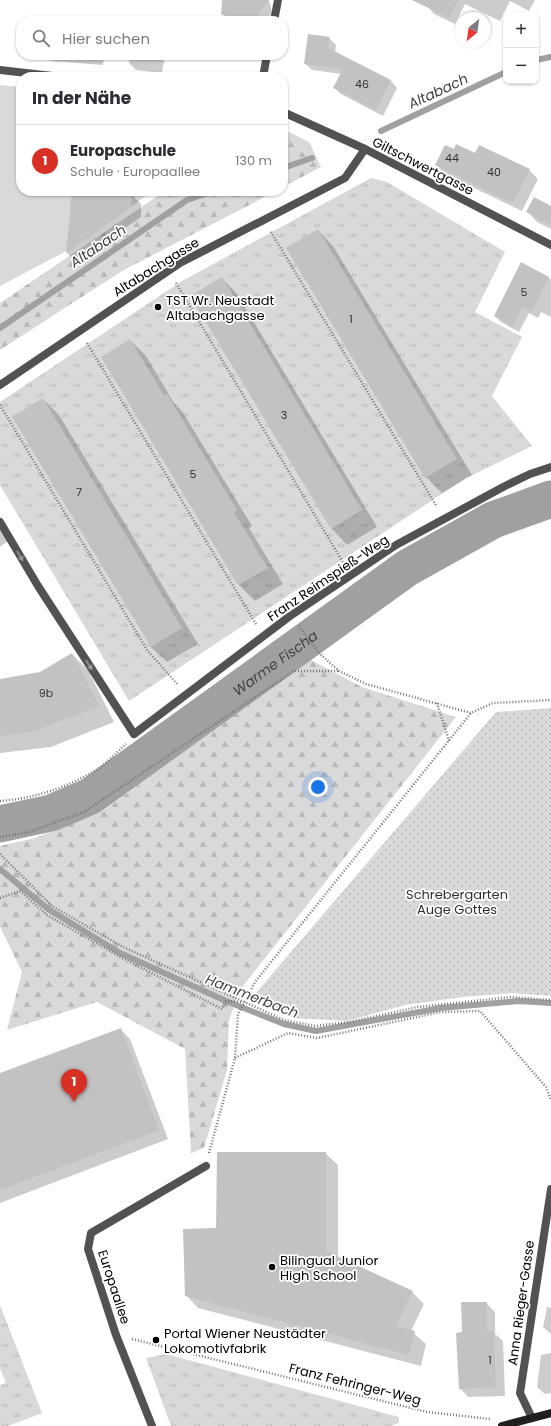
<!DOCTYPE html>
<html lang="de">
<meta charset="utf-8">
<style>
:root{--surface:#fff;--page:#f7f7f7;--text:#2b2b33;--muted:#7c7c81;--line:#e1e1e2;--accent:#d93025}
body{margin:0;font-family:Poppins,sans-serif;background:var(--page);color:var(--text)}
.controls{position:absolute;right:12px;top:12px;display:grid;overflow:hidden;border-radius:8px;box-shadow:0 1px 3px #0004}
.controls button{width:36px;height:36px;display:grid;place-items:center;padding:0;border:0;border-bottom:1px solid var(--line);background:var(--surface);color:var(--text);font:20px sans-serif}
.compass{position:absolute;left:455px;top:12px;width:36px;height:36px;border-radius:50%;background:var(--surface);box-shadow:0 1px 3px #0004;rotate:209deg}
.you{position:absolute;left:318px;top:787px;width:14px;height:14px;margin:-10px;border:3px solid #fff;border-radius:50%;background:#1a73e8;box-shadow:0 0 0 6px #1a73e833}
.badge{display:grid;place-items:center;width:26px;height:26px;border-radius:50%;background:var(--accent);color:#fff;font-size:13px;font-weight:700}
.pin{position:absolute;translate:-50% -33px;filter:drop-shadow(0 1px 2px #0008)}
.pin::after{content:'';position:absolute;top:21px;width:14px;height:12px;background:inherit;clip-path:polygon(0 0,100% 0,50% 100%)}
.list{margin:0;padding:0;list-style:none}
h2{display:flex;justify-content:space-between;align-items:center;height:52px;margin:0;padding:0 16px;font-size:17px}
h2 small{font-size:13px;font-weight:400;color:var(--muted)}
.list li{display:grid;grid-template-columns:26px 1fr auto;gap:12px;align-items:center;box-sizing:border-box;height:72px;padding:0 16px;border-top:1px solid var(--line)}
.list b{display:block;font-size:15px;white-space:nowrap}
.list p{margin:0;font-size:13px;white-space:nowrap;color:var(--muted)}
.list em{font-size:13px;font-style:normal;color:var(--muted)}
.icon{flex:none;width:22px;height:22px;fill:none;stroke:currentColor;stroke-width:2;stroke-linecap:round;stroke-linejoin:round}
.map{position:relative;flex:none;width:551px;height:1426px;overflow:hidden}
.search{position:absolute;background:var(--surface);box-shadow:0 1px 3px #0004;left:16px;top:16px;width:272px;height:44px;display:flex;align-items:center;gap:10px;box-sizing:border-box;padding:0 14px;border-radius:16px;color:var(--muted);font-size:15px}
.panel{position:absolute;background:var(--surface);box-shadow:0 1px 3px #0004;left:16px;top:72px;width:272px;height:124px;border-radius:16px}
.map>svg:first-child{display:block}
.grass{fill:url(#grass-tufts)}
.forest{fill:url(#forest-firs)}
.garden{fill:url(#garden-dots)}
.pitch{fill:#d9d9d9}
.shadow{fill:#0003}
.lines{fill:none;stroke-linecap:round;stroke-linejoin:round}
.stream{stroke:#a0a0a0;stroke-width:6}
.river{stroke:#a0a0a0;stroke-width:37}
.building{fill:#c2c2c2}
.path{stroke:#747474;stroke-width:2.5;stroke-dasharray:1 2;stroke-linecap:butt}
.lane{stroke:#525252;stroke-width:8}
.street{stroke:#525252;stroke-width:8}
.secondary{stroke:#1f1f1f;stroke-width:8}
.oneway{fill:#979797}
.poi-dot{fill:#000;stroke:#fff;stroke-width:1.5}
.labels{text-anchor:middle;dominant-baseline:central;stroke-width:3.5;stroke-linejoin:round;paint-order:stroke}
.number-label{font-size:11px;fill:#303030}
.street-label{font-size:13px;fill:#000;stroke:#fff}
.poi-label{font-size:13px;fill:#000;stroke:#fff;text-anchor:start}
.park-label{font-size:13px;fill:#303030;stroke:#fff}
.water-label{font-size:14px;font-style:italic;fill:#414141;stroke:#fff}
</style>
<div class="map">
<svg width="551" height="1426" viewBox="0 0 551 1426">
<defs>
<pattern id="grass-tufts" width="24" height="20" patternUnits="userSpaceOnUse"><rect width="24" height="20" fill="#d9d9d9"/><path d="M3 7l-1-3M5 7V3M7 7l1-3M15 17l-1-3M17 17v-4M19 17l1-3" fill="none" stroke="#b8b8b8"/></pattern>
<pattern id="forest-firs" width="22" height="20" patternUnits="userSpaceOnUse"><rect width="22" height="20" fill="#d9d9d9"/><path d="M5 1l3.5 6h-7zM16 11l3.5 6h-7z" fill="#b8b8b8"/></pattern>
<pattern id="garden-dots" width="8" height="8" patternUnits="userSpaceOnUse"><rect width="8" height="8" fill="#d9d9d9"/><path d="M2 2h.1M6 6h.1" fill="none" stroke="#b8b8b8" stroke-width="1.8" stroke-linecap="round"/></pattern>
</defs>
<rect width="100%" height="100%" fill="#fff"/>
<!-- grass -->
<g class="grass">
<path d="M 371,178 L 387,182 L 505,252 L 475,312 L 522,337 L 492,396 L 532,446 L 466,478 L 129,701 L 0,485 L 0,402 L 182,281 Z"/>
<path d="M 0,1305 L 42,1413 L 8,1426 L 0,1426 L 0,1385 L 6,1383 L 0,1368 Z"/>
<path d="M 166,1354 L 399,1417 L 399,1423 L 390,1426 L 171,1426 L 146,1358 Z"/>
</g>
<!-- forest -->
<g class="forest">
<path d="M 283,129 L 309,142 L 321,167 L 283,187 Z"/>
<path d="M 165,191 L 276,191 L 122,271 L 0,350 L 0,303 Z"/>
<path d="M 309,659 L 362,687 L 456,717 L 239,991 L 229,1021 L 227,1070 L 204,1148 L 191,1153 L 185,1049 L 97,1002 L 7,1030 L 22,972 L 0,927 L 0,846 L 35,838 L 103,811 Z"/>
</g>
<!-- garden -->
<path class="garden" d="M 551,708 L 551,996 L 512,993 L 463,997 L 405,1005 L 347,1021 L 293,1018 L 250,1000 L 496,712 Z"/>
<!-- pitch -->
<path class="pitch" d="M 0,85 L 21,87 L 21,191 L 153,191 L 74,247 L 0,286 Z"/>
<!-- shadow -->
<g class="shadow">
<path d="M 223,0 L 269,0 L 272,12 L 267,21 L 229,21 L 222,14 Z"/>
<path d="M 431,0 L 535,0 L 529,11 L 510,1 L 500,21 L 465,4 L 455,24 L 434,14 L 428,7 Z"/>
<path d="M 329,38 L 336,45 L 335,52 L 391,81 L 397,88 L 383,116 L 341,94 L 335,88 L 342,74 L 312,70 L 305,63 Z"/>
<path d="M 45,55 L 104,55 L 103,65 L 51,61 Z"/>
<path d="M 130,55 L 165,55 L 162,73 L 136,70 L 129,63 Z"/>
<path d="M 455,150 L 529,170 L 538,179 L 522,211 L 445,174 L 436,165 Z"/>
<path d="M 73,191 L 123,191 L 123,193 L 131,194 L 141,204 L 141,217 L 76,262 L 67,253 Z"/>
<path d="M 551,207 L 551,229 L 537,222 L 528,212 Z"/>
<path d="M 318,230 L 333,246 L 472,475 L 442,493 L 426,477 Z"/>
<path d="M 522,264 L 551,279 L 551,317 L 541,312 L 538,318 L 529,313 L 519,332 L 501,322 L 495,316 Z"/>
<path d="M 222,278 L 237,294 L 377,527 L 347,545 L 332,529 L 192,296 Z"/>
<path d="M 130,340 L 146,356 L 174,403 L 182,411 L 252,526 L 249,528 L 283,584 L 255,601 L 239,585 L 102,357 Z"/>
<path d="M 43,399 L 59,415 L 198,644 L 167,662 L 151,647 Z"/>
<path d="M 0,525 L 10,539 L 0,547 Z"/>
<path d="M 72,654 L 88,670 L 114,722 L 51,747 L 0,753 L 0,680 L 40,673 Z"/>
<path d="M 120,1029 L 130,1039 L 168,1139 L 0,1203 L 0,1074 Z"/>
<path d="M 325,1153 L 338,1165 L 338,1257 L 412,1292 L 424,1304 L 411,1331 L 426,1344 L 421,1366 L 198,1308 L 186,1295 L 217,1229 Z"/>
<path d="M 486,1303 L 495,1312 L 495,1334 L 503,1341 L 505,1396 L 468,1397 L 460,1388 L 463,1333 Z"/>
<path d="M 547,1307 L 551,1308 L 551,1334 L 543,1327 Z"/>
<path d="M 551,1353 L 551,1393 L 545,1394 L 537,1387 L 541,1355 Z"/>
</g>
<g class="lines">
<!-- stream -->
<g class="stream">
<path d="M 536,60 L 551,57"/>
<path d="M 381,131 L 506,72"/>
<path d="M 283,168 L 312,158"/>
<path d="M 0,328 L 187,200 L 214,191"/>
<path d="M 0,869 L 48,909 L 120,953 L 226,1001 L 284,1024 L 316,1031 L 441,1008 L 518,1001 L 551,1003"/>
</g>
<!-- river -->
<path class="river" id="s1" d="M 0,824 L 51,813 L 91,796 L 407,568 L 493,520 L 551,499"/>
</g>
<!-- building -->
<g class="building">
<path d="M 222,0 L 269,0 L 259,14 L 257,21 L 226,21 L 227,16 L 221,14 Z"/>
<path d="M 412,0 L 458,0 L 449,18 Z"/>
<path d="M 308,34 L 330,37 L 328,48 L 391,80 L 376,110 L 333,88 L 343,69 L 304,64 Z"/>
<path d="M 456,144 L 475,153 L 479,145 L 530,169 L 513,203 L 435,165 L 445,145 L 454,149 Z"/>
<path d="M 72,191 L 119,191 L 132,193 L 131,207 L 66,253 Z"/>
<path d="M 534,197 L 551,206 L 551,225 L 526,212 Z"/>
<path d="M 318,229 L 457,459 L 425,478 L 286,248 Z"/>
<path d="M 521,262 L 549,277 L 531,312 L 522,307 L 513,326 L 494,316 Z"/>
<path d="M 222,277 L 362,510 L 331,529 L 190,296 Z"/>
<path d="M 130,339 L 164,395 L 167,394 L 237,510 L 234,512 L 268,568 L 238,585 L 101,357 Z"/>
<path d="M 43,398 L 182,628 L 151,647 L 12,417 Z"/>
<path d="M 72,653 L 99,706 L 34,731 L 0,736 L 0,679 L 40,672 Z"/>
<path d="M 121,1028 L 159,1130 L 0,1190 L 0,1073 Z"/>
<path d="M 217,1152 L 326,1152 L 326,1251 L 413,1291 L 396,1326 L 415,1331 L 409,1355 L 185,1296 L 183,1229 L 216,1228 Z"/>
<path d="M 461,1302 L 487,1302 L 487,1332 L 494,1332 L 496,1387 L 459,1389 L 456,1333 L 462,1332 Z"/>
</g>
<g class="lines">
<!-- path -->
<g class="path">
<path d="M 271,232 L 437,507"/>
<path d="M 176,283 L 344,564"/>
<path d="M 87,343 L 256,624"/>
<path d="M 0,405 L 147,650 L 177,684"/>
<path d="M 299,626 L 318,652 L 339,671 L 366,684 L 471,713 L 493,703 L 551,700"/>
<path d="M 437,703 L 449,741"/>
<path d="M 0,801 C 32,799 65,788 93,772 C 105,765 116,753 126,744"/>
<path d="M 0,837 L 26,833 L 84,812 L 294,671 L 339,671"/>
<path d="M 0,854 L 52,906 L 123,947 L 284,1020 L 315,1026 L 349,1022 L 418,1007 L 511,997 L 551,1000"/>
<path d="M 0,898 L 20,891 L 47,915 L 122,958 L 222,1009 L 226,1001 L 241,1002"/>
<path d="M 235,1058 L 288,1033 L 317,1038 L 441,1012 L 480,1011 L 546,1087 L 551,1100"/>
<path d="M 209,1153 L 235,1058 L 238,1014 L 255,982 L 471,713"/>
<path d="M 132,1339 L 427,1412 L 490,1419"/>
</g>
<!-- lane -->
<path class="lane" d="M 0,522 L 38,586 L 134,734"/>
<!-- street -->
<g class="street">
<path d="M 274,21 L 278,0"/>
<path d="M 0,70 L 61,77"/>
<path d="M 263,77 L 267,55"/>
<path d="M 283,112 L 365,149 L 551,245"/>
<path d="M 0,385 L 180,263 L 345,178 L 365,149"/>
<path d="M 134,734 L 290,616 L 396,545 L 505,486 L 530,474 L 551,467"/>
<path d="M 532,1418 L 520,1393 L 551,1189"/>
<path d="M 152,1426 L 116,1335 L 88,1249 L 91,1233 L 206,1166"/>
</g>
<!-- secondary -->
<path class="secondary" d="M 502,1426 L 551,1413"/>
</g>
<!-- one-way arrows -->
<defs><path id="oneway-solid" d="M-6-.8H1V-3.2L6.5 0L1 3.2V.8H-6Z"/></defs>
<g class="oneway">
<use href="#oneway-solid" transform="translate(20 556) rotate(59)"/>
<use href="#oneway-solid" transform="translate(89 665) rotate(57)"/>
</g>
<!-- markers -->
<g class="poi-dot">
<circle cx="158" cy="307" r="4"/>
<circle cx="272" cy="1267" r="4"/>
<circle cx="156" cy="1340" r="4"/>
</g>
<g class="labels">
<!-- number labels -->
<g class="number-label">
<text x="362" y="84">46</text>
<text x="452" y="158">44</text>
<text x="494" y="172">40</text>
<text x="524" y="292">5</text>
<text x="351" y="319">1</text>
<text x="284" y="415">3</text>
<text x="193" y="474">5</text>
<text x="79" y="492">7</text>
<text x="46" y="693">9b</text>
<text x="490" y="1360">1</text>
</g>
<!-- street labels -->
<g class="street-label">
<text transform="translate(423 166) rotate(27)">Giltschwertgasse</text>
<text transform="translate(156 267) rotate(-32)">Altabachgasse</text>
<text transform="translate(328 578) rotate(-34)">Franz Reimspieß-Weg</text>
<text transform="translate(114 1287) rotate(72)">Europaallee</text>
<text transform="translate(521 1303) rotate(-82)">Anna Rieger-Gasse</text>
<text transform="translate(355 1384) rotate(14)">Franz Fehringer-Weg</text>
</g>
<!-- poi labels -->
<g class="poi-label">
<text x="166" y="300">TST Wr. Neustadt<tspan x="166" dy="15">Altabachgasse</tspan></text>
<text x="280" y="1260">Bilingual Junior<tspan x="280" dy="15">High School</tspan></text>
<text x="164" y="1333">Portal Wiener Neustädter<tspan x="164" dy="15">Lokomotivfabrik</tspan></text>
</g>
<!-- park labels -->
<g class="park-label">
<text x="457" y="894">Schrebergarten<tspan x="457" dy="15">Auge Gottes</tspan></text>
</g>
<!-- water labels -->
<g class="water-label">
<text transform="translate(438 91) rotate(-25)">Altabach</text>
<text transform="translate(98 246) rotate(-34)">Altabach</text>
<text stroke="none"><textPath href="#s1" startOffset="323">Warme Fischa</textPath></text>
<text transform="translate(252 996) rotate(21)">Hammerbach</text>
</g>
</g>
</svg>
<div class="controls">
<button>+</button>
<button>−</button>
</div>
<svg class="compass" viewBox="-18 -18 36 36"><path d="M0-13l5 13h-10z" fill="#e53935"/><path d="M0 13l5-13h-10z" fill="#7c7c81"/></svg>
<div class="you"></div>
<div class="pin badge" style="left:74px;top:1102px">1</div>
<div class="search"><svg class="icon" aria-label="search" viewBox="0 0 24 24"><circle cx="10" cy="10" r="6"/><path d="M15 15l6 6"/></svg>Hier suchen</div>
<section class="panel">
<h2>In der Nähe<small></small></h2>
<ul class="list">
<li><span class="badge">1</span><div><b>Europaschule</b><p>Schule · Europaallee</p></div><em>130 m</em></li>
</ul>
</section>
</div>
